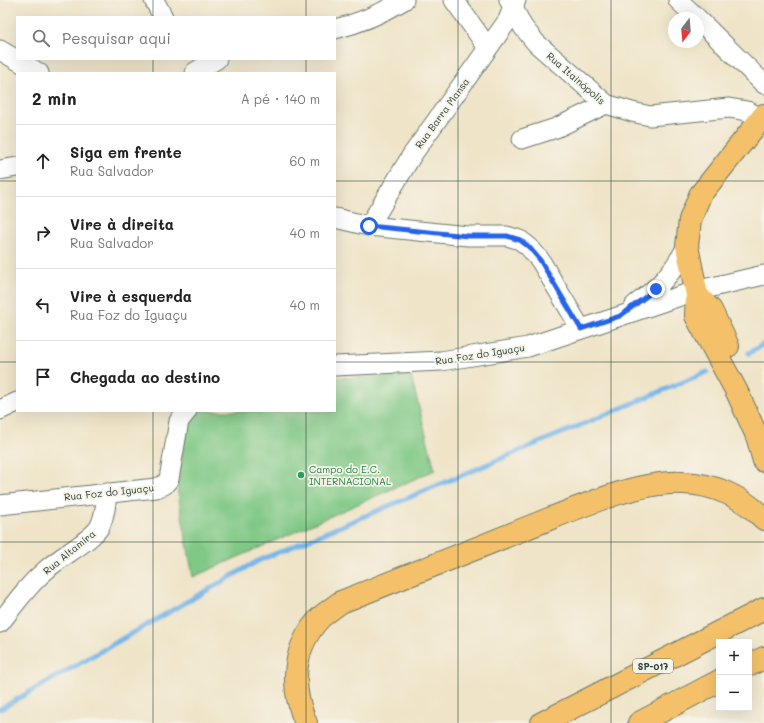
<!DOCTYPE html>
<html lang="pt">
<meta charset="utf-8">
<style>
:root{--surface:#fff;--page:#f6f6f6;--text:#222;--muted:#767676;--line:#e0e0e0}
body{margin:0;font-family:Mali,sans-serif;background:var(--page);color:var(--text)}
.controls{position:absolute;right:12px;bottom:12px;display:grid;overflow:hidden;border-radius:0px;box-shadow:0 4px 16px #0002}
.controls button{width:36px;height:36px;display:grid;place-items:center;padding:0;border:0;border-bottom:1px solid var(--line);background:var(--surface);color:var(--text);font:20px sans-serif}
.compass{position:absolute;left:668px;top:12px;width:36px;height:36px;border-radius:50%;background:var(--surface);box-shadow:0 4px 16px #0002;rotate:196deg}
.stop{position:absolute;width:12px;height:12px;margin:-9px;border:3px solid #2563eb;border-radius:50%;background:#fff}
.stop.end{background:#2563eb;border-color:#fff;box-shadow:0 1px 4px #0008}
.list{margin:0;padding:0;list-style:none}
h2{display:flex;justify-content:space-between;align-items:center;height:52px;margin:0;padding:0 16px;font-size:17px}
h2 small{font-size:13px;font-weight:400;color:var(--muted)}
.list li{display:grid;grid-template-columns:26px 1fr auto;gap:12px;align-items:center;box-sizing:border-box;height:72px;padding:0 16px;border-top:1px solid var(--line)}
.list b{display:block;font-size:15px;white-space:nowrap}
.list p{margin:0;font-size:13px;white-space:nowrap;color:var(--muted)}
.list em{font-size:13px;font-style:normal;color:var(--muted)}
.icon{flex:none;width:22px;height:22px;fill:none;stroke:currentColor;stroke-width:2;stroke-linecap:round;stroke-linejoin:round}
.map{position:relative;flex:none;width:764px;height:723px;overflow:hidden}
.search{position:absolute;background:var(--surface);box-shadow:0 4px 16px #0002;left:16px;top:16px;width:320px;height:44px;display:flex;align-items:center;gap:10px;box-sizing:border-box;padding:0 14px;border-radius:0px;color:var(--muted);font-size:15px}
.panel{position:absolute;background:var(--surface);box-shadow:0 4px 16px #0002;left:16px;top:72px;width:320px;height:340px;border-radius:0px}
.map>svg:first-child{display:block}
.green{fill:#7fc885;stroke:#4f825c}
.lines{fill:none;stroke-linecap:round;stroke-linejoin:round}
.stream{stroke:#74b5e9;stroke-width:5}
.minor-casing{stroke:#687768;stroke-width:21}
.major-casing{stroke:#687768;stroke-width:24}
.highway-casing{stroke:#687768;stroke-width:24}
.minor{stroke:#fff;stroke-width:19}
.major{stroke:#f4c16b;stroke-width:22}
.highway{stroke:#f4c16b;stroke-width:22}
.route{stroke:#2563eb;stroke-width:5}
.grid{fill:none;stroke:#1f3d34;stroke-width:1;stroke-opacity:0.55}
.leisure-dot{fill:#2e9e5b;stroke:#f7f3e8;stroke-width:1.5}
.labels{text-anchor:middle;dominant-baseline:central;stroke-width:3.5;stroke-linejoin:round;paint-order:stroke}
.shield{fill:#f7f3e8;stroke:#60746a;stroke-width:1}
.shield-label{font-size:9px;font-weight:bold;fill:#1f3d34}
.street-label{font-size:10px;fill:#1f3d34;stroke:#f7f3e8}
.leisure-label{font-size:10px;fill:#27864d;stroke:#f7f3e8;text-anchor:start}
</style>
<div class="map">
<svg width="764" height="723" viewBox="0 0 764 723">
<rect width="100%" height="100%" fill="#f7f3e8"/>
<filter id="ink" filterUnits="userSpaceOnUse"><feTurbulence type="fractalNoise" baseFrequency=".025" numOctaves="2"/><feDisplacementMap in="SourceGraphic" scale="8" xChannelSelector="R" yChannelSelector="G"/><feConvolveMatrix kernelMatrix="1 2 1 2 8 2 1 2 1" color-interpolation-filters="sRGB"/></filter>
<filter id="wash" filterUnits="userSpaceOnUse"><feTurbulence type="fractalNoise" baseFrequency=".012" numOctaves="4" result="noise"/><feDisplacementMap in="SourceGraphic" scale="16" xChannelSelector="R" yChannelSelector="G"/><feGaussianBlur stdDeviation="0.9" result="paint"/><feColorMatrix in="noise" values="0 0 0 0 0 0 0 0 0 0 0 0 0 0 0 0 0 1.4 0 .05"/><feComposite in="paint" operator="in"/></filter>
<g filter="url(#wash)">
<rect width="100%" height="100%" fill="#efe4c8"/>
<!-- green -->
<path class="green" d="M 411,376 L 435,470 L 193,577 L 177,488 L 188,422 L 197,411 L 335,411 L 335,378 Z"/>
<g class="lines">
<!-- stream -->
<g class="stream">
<path d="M 749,353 L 764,344"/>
<path d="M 0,709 L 258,561 L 707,372"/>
</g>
</g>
</g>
<g filter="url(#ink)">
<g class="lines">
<defs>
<g id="minor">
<path d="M 154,0 L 163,17"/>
<path d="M 454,0 L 488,48"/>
<path d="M 509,0 L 523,27 L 536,43 L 606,104 L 632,112 L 650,116 L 729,108 L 747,111 L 761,118"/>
<path d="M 678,0 L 697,18"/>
<path d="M 698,19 L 764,84"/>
<path d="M 335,29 C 361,23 381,14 404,0"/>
<path d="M 0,50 L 39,73"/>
<path d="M 195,72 L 217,59"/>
<path d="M 522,139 L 556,128 L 606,104"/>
<path d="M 0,170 L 17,167"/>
<path d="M 335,218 L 369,226 L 468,236 L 507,236 L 520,240 L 529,247 L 540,260 L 581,329"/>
<path d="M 369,226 L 412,155 L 508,20 L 516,0"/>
<path d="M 635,305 C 658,288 674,272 687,246"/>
<path d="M 335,366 L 441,361 L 528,347 L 695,291 L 764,275"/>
<path d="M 0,410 L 17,402"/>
<path d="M 0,505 L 156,488 L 164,485 L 169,479 L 179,421 L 187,411"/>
<path d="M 0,623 C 14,605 28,585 46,570 C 58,558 93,540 100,526 C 105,515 106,504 107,493"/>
</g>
<g id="major">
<path d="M 764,115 L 700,195 L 690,220 L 687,246 L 697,295 L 696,316 L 737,392 L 757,436 L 764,461"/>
<path d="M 697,295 L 711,310 L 728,346"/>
</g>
<g id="highway">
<path d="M 757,436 L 764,440"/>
<path d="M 749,665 L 764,658"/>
<path d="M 306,723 C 290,687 292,647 321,617 C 327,612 334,607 341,602 C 402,578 463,554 524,529 C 568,512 636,480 683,483 C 714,484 743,497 764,519"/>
<path d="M 542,723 L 764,609"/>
<path d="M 639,723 L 719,681"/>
</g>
</defs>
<!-- minor casing -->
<use href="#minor" class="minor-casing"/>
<!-- major casing -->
<use href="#major" class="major-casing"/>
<!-- highway casing -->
<use href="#highway" class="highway-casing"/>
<!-- minor -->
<use href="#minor" class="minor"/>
<!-- major -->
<use href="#major" class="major"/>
<!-- highway -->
<use href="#highway" class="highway"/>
</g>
</g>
<g class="lines" filter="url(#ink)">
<!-- route -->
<path class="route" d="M 369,226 L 468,236 L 507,236 L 520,240 L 529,247 L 540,260 L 581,329 L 620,316 L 656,289"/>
</g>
<!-- grid -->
<path class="grid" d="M 153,0 L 153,17M 306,0 L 306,17M 458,0 L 458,723M 611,0 L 611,723M 153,59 L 153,73M 306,59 L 306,73M 0,181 L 17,181M 335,181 L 764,181M 0,362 L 17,362M 335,362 L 764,362M 153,411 L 153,723M 306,411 L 306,723M 0,542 L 764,542"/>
<!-- markers -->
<circle class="leisure-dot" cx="301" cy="475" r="4"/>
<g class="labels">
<!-- shield labels -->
<rect class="shield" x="633" y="659" width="40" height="14" rx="3"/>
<g class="shield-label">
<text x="653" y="666">SP-017</text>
</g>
<!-- street labels -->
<g class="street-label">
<text transform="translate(576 78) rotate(41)">Rua Itainópolis</text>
<text transform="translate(442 113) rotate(-54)">Rua Barra Mansa</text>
<text transform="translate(480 354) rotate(-9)">Rua Foz do Iguaçu</text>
<text transform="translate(109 492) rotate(-6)">Rua Foz do Iguaçu</text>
<text transform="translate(69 552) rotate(-39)">Rua Altamira</text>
</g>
<!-- leisure labels -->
<g class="leisure-label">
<text x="309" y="469">Campo do E.C.<tspan x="309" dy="12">INTERNACIONAL</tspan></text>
</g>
</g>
</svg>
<div class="controls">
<button>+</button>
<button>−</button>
</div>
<svg class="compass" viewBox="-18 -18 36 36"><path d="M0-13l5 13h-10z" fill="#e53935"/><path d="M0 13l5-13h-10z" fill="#767676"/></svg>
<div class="stop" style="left:369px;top:226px"></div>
<div class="stop end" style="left:656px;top:289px"></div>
<div class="search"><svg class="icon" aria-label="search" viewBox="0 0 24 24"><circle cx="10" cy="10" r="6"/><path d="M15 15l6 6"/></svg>Pesquisar aqui</div>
<section class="panel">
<h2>2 min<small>A pé · 140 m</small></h2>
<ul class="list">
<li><svg class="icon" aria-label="ahead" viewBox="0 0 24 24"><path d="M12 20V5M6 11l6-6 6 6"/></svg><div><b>Siga em frente</b><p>Rua Salvador</p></div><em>60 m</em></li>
<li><svg class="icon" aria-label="right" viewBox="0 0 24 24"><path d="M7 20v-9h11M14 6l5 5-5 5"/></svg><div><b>Vire à direita</b><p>Rua Salvador</p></div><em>40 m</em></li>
<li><svg class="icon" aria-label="left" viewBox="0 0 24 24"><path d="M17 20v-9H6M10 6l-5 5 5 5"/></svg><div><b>Vire à esquerda</b><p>Rua Foz do Iguaçu</p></div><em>40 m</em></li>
<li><svg class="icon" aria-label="arrive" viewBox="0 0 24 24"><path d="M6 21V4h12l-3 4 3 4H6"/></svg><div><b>Chegada ao destino</b></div></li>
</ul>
</section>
</div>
